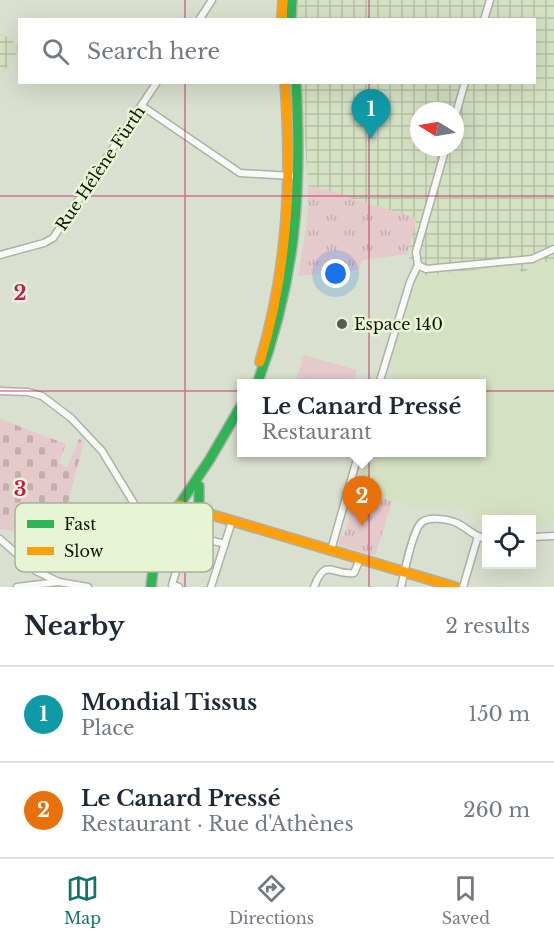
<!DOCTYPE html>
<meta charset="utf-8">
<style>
:root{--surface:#fff;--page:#f6f6f7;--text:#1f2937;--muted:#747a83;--line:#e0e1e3;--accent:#0f766e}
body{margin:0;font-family:"Libre Baskerville",serif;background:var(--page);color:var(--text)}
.controls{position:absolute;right:18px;bottom:18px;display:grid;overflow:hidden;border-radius:0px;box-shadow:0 6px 24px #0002}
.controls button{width:54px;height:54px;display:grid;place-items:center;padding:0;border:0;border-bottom:2px solid var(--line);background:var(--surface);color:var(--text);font:30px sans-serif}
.compass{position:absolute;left:410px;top:102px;width:54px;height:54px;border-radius:50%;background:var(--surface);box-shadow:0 6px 24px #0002;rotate:281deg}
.you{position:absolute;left:336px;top:274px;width:21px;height:21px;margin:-15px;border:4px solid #fff;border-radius:50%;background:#1a73e8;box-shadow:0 0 0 9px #1a73e833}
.badge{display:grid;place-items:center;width:39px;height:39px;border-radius:50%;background:var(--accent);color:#fff;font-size:20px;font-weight:700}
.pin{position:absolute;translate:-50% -50px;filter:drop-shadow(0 2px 3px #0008)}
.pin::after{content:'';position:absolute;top:32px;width:21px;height:18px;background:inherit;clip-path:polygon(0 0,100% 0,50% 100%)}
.popup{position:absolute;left:237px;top:379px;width:249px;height:78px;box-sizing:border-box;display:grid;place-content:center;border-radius:0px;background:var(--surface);filter:drop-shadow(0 2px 4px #0005);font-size:20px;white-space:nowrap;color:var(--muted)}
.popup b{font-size:22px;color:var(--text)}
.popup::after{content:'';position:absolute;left:50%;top:100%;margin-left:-12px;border:12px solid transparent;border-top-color:var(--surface)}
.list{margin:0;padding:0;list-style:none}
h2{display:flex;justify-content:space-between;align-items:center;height:78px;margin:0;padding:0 24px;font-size:26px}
h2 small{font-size:20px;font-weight:400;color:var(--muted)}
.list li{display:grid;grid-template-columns:39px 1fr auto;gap:18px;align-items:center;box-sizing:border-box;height:96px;padding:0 24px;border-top:2px solid var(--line)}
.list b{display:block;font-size:22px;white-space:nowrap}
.list p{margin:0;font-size:20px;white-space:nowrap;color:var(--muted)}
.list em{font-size:20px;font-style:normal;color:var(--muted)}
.icon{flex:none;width:33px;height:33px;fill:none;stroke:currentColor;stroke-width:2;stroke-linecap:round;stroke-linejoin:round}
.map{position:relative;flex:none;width:554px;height:587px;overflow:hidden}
.search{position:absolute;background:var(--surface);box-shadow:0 6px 24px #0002;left:18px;right:18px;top:18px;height:66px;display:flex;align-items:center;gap:15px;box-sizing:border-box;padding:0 21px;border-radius:0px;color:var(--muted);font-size:22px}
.sheet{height:270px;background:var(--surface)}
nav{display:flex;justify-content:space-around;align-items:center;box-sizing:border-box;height:84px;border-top:2px solid var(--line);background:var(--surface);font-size:16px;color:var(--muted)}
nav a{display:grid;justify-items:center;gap:3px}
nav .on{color:var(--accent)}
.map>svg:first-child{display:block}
.built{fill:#d5e1c3}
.industrial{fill:url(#industrial-grid);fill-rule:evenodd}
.grass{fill:url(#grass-tufts)}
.cemetery{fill:url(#cemetery-stones)}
.pitch{fill:#e5cacc}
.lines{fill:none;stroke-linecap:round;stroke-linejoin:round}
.street-casing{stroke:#acb2a5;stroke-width:9}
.fast-casing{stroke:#acb2a5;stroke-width:12}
.slow-casing{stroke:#acb2a5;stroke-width:12}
.street{stroke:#f9faf8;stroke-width:6}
.fast{stroke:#30b455;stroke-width:9}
.slow{stroke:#ff9f0a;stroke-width:9}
.grid{fill:none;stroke:#c2185b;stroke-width:1.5;stroke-opacity:0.55}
.poi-dot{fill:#565c4e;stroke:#e7f5d4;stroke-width:2}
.labels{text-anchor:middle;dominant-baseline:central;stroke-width:5;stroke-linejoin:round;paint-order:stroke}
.street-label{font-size:16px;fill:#101509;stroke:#e7f5d4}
.poi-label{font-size:16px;fill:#101509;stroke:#e7f5d4;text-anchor:start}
.key{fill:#e7f5d4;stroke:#a6b297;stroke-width:1.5}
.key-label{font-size:16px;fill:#101509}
.grid-label{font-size:20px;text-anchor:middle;font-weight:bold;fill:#c2185b;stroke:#e7f5d4;stroke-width:5;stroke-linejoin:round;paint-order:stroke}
</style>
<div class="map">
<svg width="554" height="587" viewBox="0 0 554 587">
<defs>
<pattern id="industrial-grid" width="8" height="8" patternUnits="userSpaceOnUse" patternTransform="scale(1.5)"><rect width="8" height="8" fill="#d5e1c3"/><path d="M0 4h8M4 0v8" fill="none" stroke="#b6c0a6"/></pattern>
<pattern id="grass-tufts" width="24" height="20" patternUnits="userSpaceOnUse" patternTransform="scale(1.5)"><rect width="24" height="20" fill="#e5cacc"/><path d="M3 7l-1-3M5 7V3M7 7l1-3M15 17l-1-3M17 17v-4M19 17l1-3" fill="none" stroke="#c3adae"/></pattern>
<pattern id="cemetery-stones" width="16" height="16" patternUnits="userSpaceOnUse" patternTransform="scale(1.5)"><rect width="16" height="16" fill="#e5cacc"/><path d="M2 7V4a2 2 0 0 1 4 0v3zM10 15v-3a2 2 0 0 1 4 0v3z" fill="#c3adae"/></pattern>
</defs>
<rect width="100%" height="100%" fill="#d9e0cf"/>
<!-- built -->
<path class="built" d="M 554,261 L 554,524 L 532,526 L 532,520 L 486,520 L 486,528 L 472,510 L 461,507 L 426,510 L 355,489 L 365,453 L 482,452 L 482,384 L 389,383 L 394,367 L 391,363 L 417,278 L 419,276 L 520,265 L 520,270 L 532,264 Z"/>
<!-- industrial -->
<g class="industrial">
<path d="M 298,0 L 554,0 L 554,261 L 532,264 L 525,273 L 520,271 L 520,265 L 419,276 L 407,254 L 417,218 L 343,196 L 336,192 L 308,186 L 301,83 L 534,82 L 534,20 L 298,20 ZM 419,111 L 455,111 L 455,147 L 419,147 Z"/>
<path d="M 0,32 L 19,46 L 20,48 L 0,78 Z"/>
</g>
<!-- grass -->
<g class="grass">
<path d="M 308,186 L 336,192 L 343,196 L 417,218 L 407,254 L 362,260 L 359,270 L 298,276 L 307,222 Z"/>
<path d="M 352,490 L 392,501 L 376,554 L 373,555 L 338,545 L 341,535 L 344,536 L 353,504 L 348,502 Z"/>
</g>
<!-- cemetery -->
<path class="cemetery" d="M 0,419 L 66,444 L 59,463 L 67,467 L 79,439 L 84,441 L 63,522 L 56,539 L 0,529 Z"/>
<!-- pitch -->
<path class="pitch" d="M 304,355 L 357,370 L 353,383 L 307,383 L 296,380 Z"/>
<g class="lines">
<defs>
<g id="street">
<path d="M 199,20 L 212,0"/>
<path d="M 484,20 L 490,0"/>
<path d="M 142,106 L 240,173 L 292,176"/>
<path d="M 455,117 L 465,82"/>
<path d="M 0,255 L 44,243 L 53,238 L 157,82"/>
<path d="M 418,265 L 416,252 L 446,147"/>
<path d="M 379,384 L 410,282 L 418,265 L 426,269 L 532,259 L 554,249"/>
<path d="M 0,391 L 28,392 L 42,396 L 71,418 L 102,451 L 158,543"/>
<path d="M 532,537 L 554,536"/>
<path d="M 0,539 L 36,571 L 59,582 L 88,587"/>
<path d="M 331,550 L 359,452"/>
<path d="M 17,587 L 58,582"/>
<path d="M 179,587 L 172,585 L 187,534 L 225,544"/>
<path d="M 211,587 L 232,521"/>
<path d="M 314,587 C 326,556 332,576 354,573 L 360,559"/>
<path d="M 401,587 C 404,574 412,532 421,523 C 428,516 448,519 457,523 C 467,528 475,537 486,539"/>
<path d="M 463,587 L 478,536"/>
</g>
<g id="fast">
<path d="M 291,20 L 292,0"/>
<path d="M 257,384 C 296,279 302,193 296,82"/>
<path d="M 199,486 L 199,505 L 208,511"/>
<path d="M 151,587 L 155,553 L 168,522 L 210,459 L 242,404"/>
</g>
<g id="slow">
<path d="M 282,20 L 283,0"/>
<path d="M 260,362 C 288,270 292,178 285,82"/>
<path d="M 179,505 L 455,587"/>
</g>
</defs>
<!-- street casing -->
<use href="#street" class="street-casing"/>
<!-- fast casing -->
<use href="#fast" class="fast-casing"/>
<!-- slow casing -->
<use href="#slow" class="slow-casing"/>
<!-- street -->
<use href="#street" class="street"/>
<!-- fast -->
<use href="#fast" class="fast"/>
<!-- slow -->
<use href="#slow" class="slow"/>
</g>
<!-- grid -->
<path class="grid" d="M 185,0 L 185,20M 369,0 L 369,20M 185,82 L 185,587M 369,82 L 369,587M 0,196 L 554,196M 0,391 L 554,391"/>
<!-- markers -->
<circle class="poi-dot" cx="342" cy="324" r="6"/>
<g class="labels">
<!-- street labels -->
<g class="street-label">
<text transform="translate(100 168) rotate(-56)">Rue Hélène Fürth</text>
</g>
<!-- poi labels -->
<g class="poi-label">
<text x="354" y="324">Espace 140</text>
</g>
</g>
<!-- legend -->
<rect x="15" y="503" width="198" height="69" rx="9" class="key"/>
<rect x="27" y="520" width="27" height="8" fill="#30b455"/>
<rect x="27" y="547" width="27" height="8" fill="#ff9f0a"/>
<g class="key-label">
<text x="64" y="530">Fast</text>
<text x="64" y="557">Slow</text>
</g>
<g class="grid-label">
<text x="20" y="300">2</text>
<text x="20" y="496">3</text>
</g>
</svg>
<div class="controls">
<button><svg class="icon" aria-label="locate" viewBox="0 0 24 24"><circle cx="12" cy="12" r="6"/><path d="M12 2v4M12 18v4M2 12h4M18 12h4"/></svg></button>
</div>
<svg class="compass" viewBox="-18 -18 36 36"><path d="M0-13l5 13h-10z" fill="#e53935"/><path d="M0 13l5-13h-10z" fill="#747a83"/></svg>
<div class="you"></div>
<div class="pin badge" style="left:371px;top:139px;background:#0f9aa8">1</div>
<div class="pin badge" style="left:362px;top:526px;background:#e8710a">2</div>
<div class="popup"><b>Le Canard Pressé</b>Restaurant</div>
<div class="search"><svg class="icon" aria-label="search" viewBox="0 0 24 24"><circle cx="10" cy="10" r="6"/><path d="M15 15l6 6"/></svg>Search here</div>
</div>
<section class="sheet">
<h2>Nearby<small>2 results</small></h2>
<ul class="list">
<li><span class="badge" style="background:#0f9aa8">1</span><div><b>Mondial Tissus</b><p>Place</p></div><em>150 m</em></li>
<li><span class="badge" style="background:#e8710a">2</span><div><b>Le Canard Pressé</b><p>Restaurant · Rue d'Athènes</p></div><em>260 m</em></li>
</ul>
</section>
<nav>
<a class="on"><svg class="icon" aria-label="map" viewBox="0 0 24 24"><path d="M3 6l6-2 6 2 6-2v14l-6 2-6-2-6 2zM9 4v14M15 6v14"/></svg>Map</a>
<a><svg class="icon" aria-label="directions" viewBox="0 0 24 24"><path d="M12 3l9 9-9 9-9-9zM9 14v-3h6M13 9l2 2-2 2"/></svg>Directions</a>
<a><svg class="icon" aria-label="saved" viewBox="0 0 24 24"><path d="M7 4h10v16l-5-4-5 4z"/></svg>Saved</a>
</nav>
